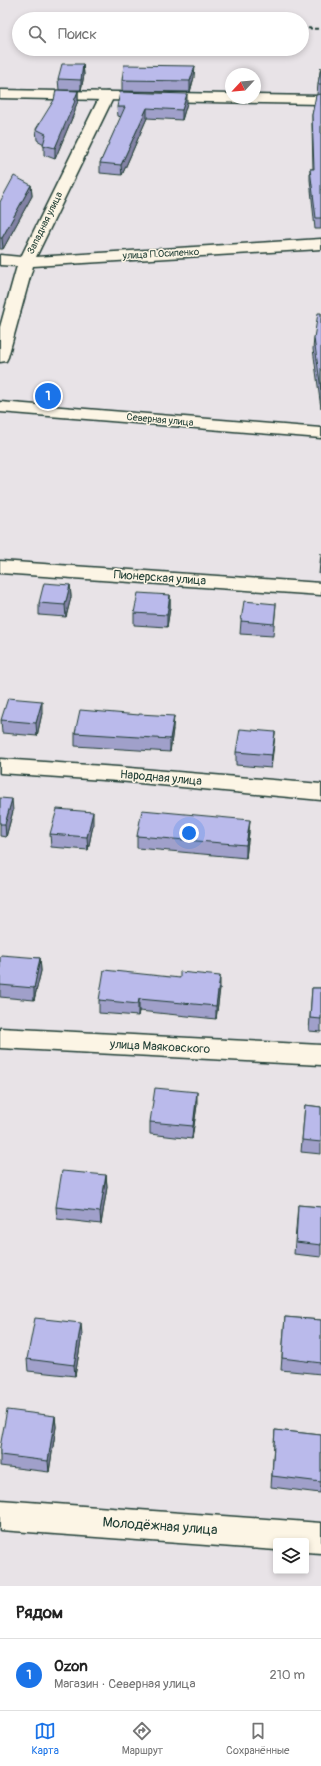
<!DOCTYPE html>
<html lang="ru">
<meta charset="utf-8">
<style>
:root{--surface:#fff;--page:#f2f2f2;--text:#222;--muted:#767676;--line:#e0e0e0;--accent:#1a73e8}
body{margin:0;font-family:Pangolin,sans-serif;background:var(--page);color:var(--text)}
.controls{position:absolute;right:12px;bottom:12px;display:grid;overflow:hidden;border-radius:4px;box-shadow:0 2px 6px #0003}
.controls button{width:36px;height:36px;display:grid;place-items:center;padding:0;border:0;border-bottom:1px solid var(--line);background:var(--surface);color:var(--text);font:20px sans-serif}
.compass{position:absolute;left:225px;top:68px;width:36px;height:36px;border-radius:50%;background:var(--surface);box-shadow:0 2px 6px #0003;rotate:244deg}
.you{position:absolute;left:189px;top:833px;width:14px;height:14px;margin:-10px;border:3px solid #fff;border-radius:50%;background:#1a73e8;box-shadow:0 0 0 6px #1a73e833}
.badge{display:grid;place-items:center;width:26px;height:26px;border-radius:50%;background:var(--accent);color:#fff;font-size:13px;font-weight:700}
.pin{position:absolute;translate:-50% -50%;border:2px solid #fff;box-shadow:0 1px 4px #0006}
.list{margin:0;padding:0;list-style:none}
h2{display:flex;justify-content:space-between;align-items:center;height:52px;margin:0;padding:0 16px;font-size:17px}
h2 small{font-size:13px;font-weight:400;color:var(--muted)}
.list li{display:grid;grid-template-columns:26px 1fr auto;gap:12px;align-items:center;box-sizing:border-box;height:72px;padding:0 16px;border-top:1px solid var(--line)}
.list b{display:block;font-size:15px;white-space:nowrap}
.list p{margin:0;font-size:13px;white-space:nowrap;color:var(--muted)}
.list em{font-size:13px;font-style:normal;color:var(--muted)}
.icon{flex:none;width:22px;height:22px;fill:none;stroke:currentColor;stroke-width:2;stroke-linecap:round;stroke-linejoin:round}
.map{position:relative;flex:none;width:321px;height:1586px;overflow:hidden}
.search{position:absolute;background:var(--surface);box-shadow:0 2px 6px #0003;left:12px;right:12px;top:12px;height:44px;display:flex;align-items:center;gap:10px;box-sizing:border-box;padding:0 14px;border-radius:22px;color:var(--muted);font-size:15px}
.sheet{height:124px;background:var(--surface)}
nav{display:flex;justify-content:space-around;align-items:center;box-sizing:border-box;height:56px;border-top:1px solid var(--line);background:var(--surface);font-size:11px;color:var(--muted)}
nav a{display:grid;justify-items:center;gap:2px}
nav .on{color:var(--accent)}
.map>svg:first-child{display:block}
.lines{fill:none;stroke-linecap:round;stroke-linejoin:round}
.street-casing{stroke:#1f3d34;stroke-width:3}
.primary-casing{stroke:#1f3d34;stroke-width:3}
.street{fill:#fcf5e5;fill-rule:evenodd}
.primary{fill:#fcf5e5;fill-rule:evenodd}
.rail{stroke:#1f3d34;stroke-width:2;stroke-dasharray:4 2;stroke-linecap:butt}
.wall{fill:#a0a0ca;stroke:#1f3d34}
.shaded-wall{fill:#8282a4;stroke:#1f3d34}
.building{fill:#babaeb;stroke:#1f3d34}
.labels{text-anchor:middle;dominant-baseline:central;stroke-width:3;stroke-linejoin:round;paint-order:stroke}
.far-street-label{font-size:10px;fill:#1f3d34;stroke:#fcf5e5}
.street-label{font-size:12px;fill:#1f3d34;stroke:#fcf5e5}
.near-street-label{font-size:14px;fill:#1f3d34;stroke:#fcf5e5}
</style>
<div class="map">
<svg width="321" height="1586" viewBox="0 0 321 1586">
<rect width="100%" height="100%" fill="#e8e3e7"/>
<filter id="ink" filterUnits="userSpaceOnUse"><feTurbulence type="fractalNoise" baseFrequency=".025" numOctaves="2"/><feDisplacementMap in="SourceGraphic" scale="8" xChannelSelector="R" yChannelSelector="G"/><feConvolveMatrix kernelMatrix="1 2 1 2 8 2 1 2 1" color-interpolation-filters="sRGB"/></filter>
<g filter="url(#ink)">
<g class="lines">
<defs>
<g id="street">
<path d="M 107,92 L 112,93 L 114,96 L 36,257 L 321,239 L 321,249 L 33,266 L 8,357 L 6,361 L 0,362 L 0,327 L 17,266 L 0,265 L 0,255 L 21,257 L 100,96 L 102,93 Z"/>
<path d="M 0,402 L 321,428 L 321,438 L 0,412 Z"/>
<path d="M 0,561 L 321,583 L 321,595 L 0,573 Z"/>
<path d="M 0,759 L 118,767 L 321,784 L 321,800 L 118,781 L 0,773 Z"/>
<path d="M 0,1028 L 321,1045 L 321,1065 L 0,1048 Z"/>
<path d="M 0,1500 L 321,1523 L 321,1553 L 306,1552 L 306,1541 L 276,1541 L 276,1550 L 0,1530 Z"/>
</g>
<path id="primary" d="M 0,90 L 231,94 L 231,98 L 255,98 L 255,95 L 321,96 L 321,104 L 0,98 Z"/>
</defs>
<!-- street casing -->
<use href="#street" class="street-casing"/>
<!-- primary casing -->
<use href="#primary" class="primary-casing"/>
<!-- street -->
<use href="#street" class="street"/>
<!-- primary -->
<use href="#primary" class="primary"/>
<!-- rail -->
<g class="rail">
<path d="M 137,15 L 193,19"/>
<path d="M 302,28 L 321,29"/>
</g>
</g>
<!-- wall -->
<g class="wall">
<path d="M 83,64 L 84,75 L 81,90 L 59,90 L 58,79 Z"/>
<path d="M 321,67 L 321,229 L 315,229 L 310,180 L 310,169 L 313,169 L 312,125 L 312,115 L 317,94 L 318,84 Z"/>
<path d="M 194,77 L 190,92 L 122,91 L 122,80 Z"/>
<path d="M 78,91 L 78,101 L 75,108 L 75,111 L 55,159 L 44,155 L 44,144 L 37,140 L 36,129 Z"/>
<path d="M 187,103 L 182,120 L 147,118 L 122,175 L 100,173 L 100,163 L 121,117 L 118,116 L 117,107 Z"/>
<path d="M 31,185 L 32,196 L 3,249 L 0,249 L 0,202 Z"/>
<path d="M 321,313 L 321,408 L 313,349 L 314,338 Z"/>
<path d="M 321,553 L 321,574 L 319,574 Z"/>
<path d="M 70,585 L 71,597 L 66,617 L 39,615 L 39,603 Z"/>
<path d="M 170,595 L 170,608 L 167,627 L 134,625 L 134,613 Z"/>
<path d="M 276,604 L 275,616 L 273,636 L 240,634 L 241,621 Z"/>
<path d="M 42,713 L 37,736 L 2,733 L 1,720 Z"/>
<path d="M 173,729 L 170,752 L 75,746 L 75,733 Z"/>
<path d="M 275,732 L 271,768 L 236,765 L 236,752 Z"/>
<path d="M 0,798 L 13,811 L 6,837 L 0,836 Z"/>
<path d="M 93,825 L 88,850 L 51,847 L 50,834 Z"/>
<path d="M 249,832 L 246,858 L 137,848 L 137,836 Z"/>
<path d="M 0,958 L 40,958 L 41,971 L 34,1000 L 0,997 Z"/>
<path d="M 180,978 L 220,988 L 216,1019 L 139,1011 L 138,1016 L 99,1013 L 99,1000 Z"/>
<path d="M 312,988 L 321,988 L 321,1032 L 309,1031 Z"/>
<path d="M 197,1105 L 192,1139 L 150,1134 L 150,1122 Z"/>
<path d="M 305,1105 L 321,1107 L 321,1154 L 301,1152 Z"/>
<path d="M 106,1175 L 107,1187 L 101,1224 L 57,1219 L 56,1207 Z"/>
<path d="M 298,1205 L 321,1207 L 321,1257 L 294,1254 Z"/>
<path d="M 285,1317 L 321,1320 L 321,1374 L 281,1370 Z"/>
<path d="M 82,1335 L 75,1376 L 28,1371 L 27,1359 Z"/>
<path d="M 55,1416 L 56,1427 L 49,1472 L 0,1466 L 0,1447 Z"/>
<path d="M 275,1430 L 321,1435 L 321,1486 L 320,1493 L 271,1487 Z"/>
</g>
<!-- shaded-wall -->
<g class="shaded-wall">
<path d="M 83,64 L 84,75 L 81,90 L 81,80 Z"/>
<path d="M 195,66 L 194,77 L 190,92 L 190,81 Z"/>
<path d="M 78,91 L 78,101 L 75,108 L 75,111 L 55,159 L 55,148 Z"/>
<path d="M 187,94 L 187,103 L 182,120 L 182,110 Z"/>
<path d="M 147,108 L 147,118 L 122,175 L 121,165 Z"/>
<path d="M 31,185 L 32,196 L 3,249 L 2,238 Z"/>
<path d="M 70,585 L 71,597 L 66,617 L 65,605 Z"/>
<path d="M 170,595 L 170,608 L 167,627 L 167,615 Z"/>
<path d="M 42,701 L 42,713 L 37,736 L 36,723 Z"/>
<path d="M 174,716 L 173,729 L 170,752 L 170,739 Z"/>
<path d="M 275,732 L 274,744 L 271,768 L 272,755 Z"/>
<path d="M 12,799 L 13,811 L 6,837 L 5,824 Z"/>
<path d="M 93,812 L 93,825 L 88,850 L 87,837 Z"/>
<path d="M 250,820 L 249,832 L 246,858 L 246,845 Z"/>
<path d="M 40,958 L 41,971 L 34,1000 L 34,988 Z"/>
<path d="M 220,976 L 220,988 L 216,1019 L 216,1006 Z"/>
<path d="M 139,999 L 139,1011 L 138,1016 L 138,1004 Z"/>
<path d="M 197,1092 L 197,1105 L 192,1139 L 193,1126 Z"/>
<path d="M 106,1175 L 107,1187 L 101,1224 L 100,1212 Z"/>
<path d="M 81,1323 L 82,1335 L 75,1376 L 74,1365 Z"/>
<path d="M 55,1416 L 56,1427 L 49,1472 L 48,1461 Z"/>
</g>
<!-- building -->
<g class="building">
<path d="M 62,64 L 83,64 L 81,80 L 58,79 Z"/>
<path d="M 124,65 L 195,66 L 190,81 L 122,80 Z"/>
<path d="M 321,67 L 321,84 L 318,84 Z"/>
<path d="M 56,90 L 78,91 L 74,101 L 75,101 L 55,148 L 43,145 L 46,134 L 36,129 L 54,100 Z"/>
<path d="M 120,92 L 187,94 L 182,110 L 147,108 L 121,165 L 100,163 L 125,107 L 117,107 Z"/>
<path d="M 321,94 L 321,218 L 316,218 L 310,169 L 314,169 L 312,115 L 316,95 Z"/>
<path d="M 14,176 L 31,185 L 2,238 L 0,238 L 0,202 Z"/>
<path d="M 318,313 L 321,313 L 321,390 L 314,338 Z"/>
<path d="M 44,583 L 70,585 L 65,605 L 39,603 Z"/>
<path d="M 138,593 L 170,595 L 167,615 L 134,613 Z"/>
<path d="M 244,601 L 276,604 L 274,624 L 241,621 Z"/>
<path d="M 8,698 L 42,701 L 36,723 L 1,720 Z"/>
<path d="M 80,710 L 139,715 L 139,714 L 174,716 L 170,739 L 75,733 Z"/>
<path d="M 240,729 L 275,732 L 272,755 L 236,752 Z"/>
<path d="M 0,798 L 12,799 L 5,824 L 0,824 Z"/>
<path d="M 57,809 L 93,812 L 87,837 L 50,834 Z"/>
<path d="M 142,810 L 250,820 L 246,845 L 137,836 Z"/>
<path d="M 1,955 L 40,958 L 34,988 L 0,985 L 0,958 Z"/>
<path d="M 104,970 L 180,978 L 180,972 L 220,976 L 216,1006 L 139,999 L 138,1004 L 99,1000 Z"/>
<path d="M 312,988 L 321,988 L 321,1019 L 310,1018 Z"/>
<path d="M 155,1088 L 197,1092 L 193,1126 L 150,1122 Z"/>
<path d="M 305,1105 L 321,1107 L 321,1142 L 302,1140 Z"/>
<path d="M 62,1171 L 106,1175 L 100,1212 L 56,1207 Z"/>
<path d="M 298,1205 L 321,1207 L 321,1245 L 296,1242 Z"/>
<path d="M 285,1317 L 321,1320 L 321,1363 L 282,1358 Z"/>
<path d="M 35,1318 L 81,1323 L 74,1365 L 27,1359 Z"/>
<path d="M 7,1410 L 55,1416 L 48,1461 L 0,1455 L 0,1447 Z"/>
<path d="M 275,1430 L 321,1435 L 321,1482 L 272,1476 Z"/>
</g>
</g>
<g class="labels">
<!-- far-street labels -->
<g class="far-street-label">
<text transform="translate(45 223) rotate(-64)">Западная улица</text>
<text transform="translate(161 254) rotate(-3)">улица П.Осипенко</text>
<text transform="translate(160 420) rotate(5)">Северная улица</text>
</g>
<!-- street labels -->
<g class="street-label">
<text transform="translate(160 578) rotate(4)">Пионерская улица</text>
<text transform="translate(161 778) rotate(5)">Народная улица</text>
<text transform="translate(160 1047) rotate(3)">улица Маяковского</text>
</g>
<!-- near-street labels -->
<g class="near-street-label">
<text transform="translate(160 1526) rotate(4)">Молодёжная улица</text>
</g>
</g>
</svg>
<div class="controls">
<button><svg class="icon" aria-label="layers" viewBox="0 0 24 24"><path d="M12 4l9 5-9 5-9-5zM3 14l9 5 9-5"/></svg></button>
</div>
<svg class="compass" viewBox="-18 -18 36 36"><path d="M0-13l5 13h-10z" fill="#e53935"/><path d="M0 13l5-13h-10z" fill="#767676"/></svg>
<div class="you"></div>
<div class="pin badge" style="left:48px;top:396px">1</div>
<div class="search"><svg class="icon" aria-label="search" viewBox="0 0 24 24"><circle cx="10" cy="10" r="6"/><path d="M15 15l6 6"/></svg>Поиск</div>
</div>
<section class="sheet">
<h2>Рядом<small></small></h2>
<ul class="list">
<li><span class="badge">1</span><div><b>Ozon</b><p>Магазин · Северная улица</p></div><em>210 m</em></li>
</ul>
</section>
<nav>
<a class="on"><svg class="icon" aria-label="map" viewBox="0 0 24 24"><path d="M3 6l6-2 6 2 6-2v14l-6 2-6-2-6 2zM9 4v14M15 6v14"/></svg>Карта</a>
<a><svg class="icon" aria-label="directions" viewBox="0 0 24 24"><path d="M12 3l9 9-9 9-9-9zM9 14v-3h6M13 9l2 2-2 2"/></svg>Маршрут</a>
<a><svg class="icon" aria-label="saved" viewBox="0 0 24 24"><path d="M7 4h10v16l-5-4-5 4z"/></svg>Сохранённые</a>
</nav>
